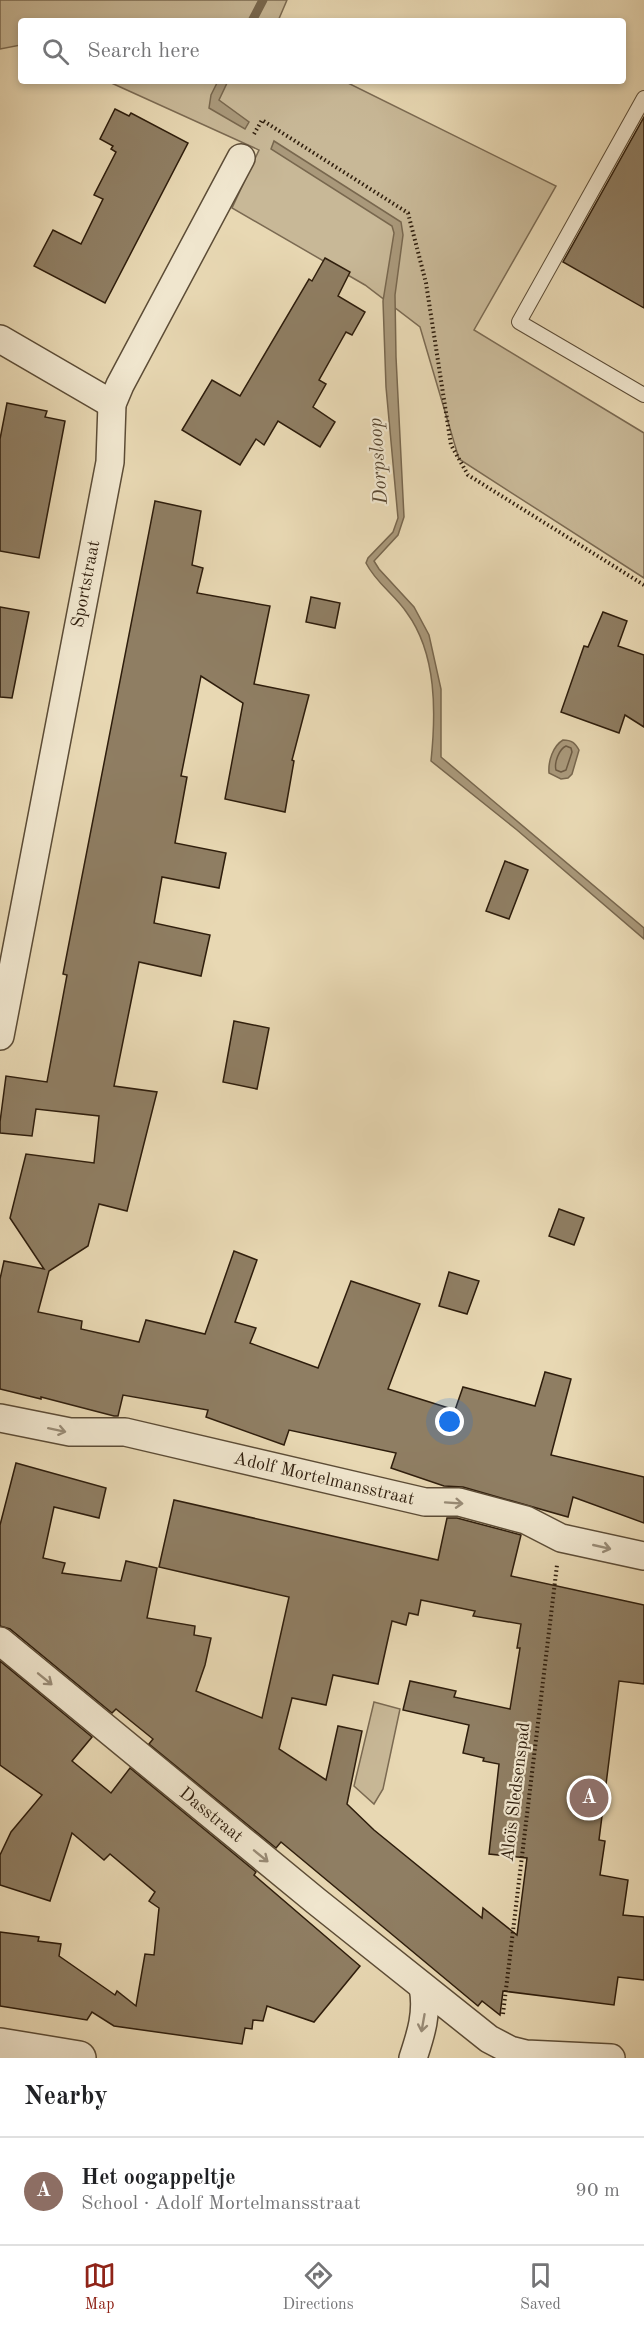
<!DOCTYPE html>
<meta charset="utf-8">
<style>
:root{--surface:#fff;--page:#f2f2f2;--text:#202124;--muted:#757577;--line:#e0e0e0;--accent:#8f2418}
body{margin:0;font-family:"Old Standard TT",serif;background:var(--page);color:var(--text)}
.you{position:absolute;left:450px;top:1422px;width:21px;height:21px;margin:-15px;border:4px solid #fff;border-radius:50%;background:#1a73e8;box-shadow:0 0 0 9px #1a73e833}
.badge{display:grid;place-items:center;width:39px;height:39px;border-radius:50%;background:var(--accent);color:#fff;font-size:20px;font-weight:700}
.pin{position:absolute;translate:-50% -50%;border:3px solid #fff;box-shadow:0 2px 6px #0006}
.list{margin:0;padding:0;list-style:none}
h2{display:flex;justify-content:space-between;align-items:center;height:78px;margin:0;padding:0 24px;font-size:26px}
h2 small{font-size:20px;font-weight:400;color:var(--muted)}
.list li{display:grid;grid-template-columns:39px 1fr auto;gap:18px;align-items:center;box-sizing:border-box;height:108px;padding:0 24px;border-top:2px solid var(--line)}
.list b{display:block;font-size:22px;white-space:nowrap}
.list p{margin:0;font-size:20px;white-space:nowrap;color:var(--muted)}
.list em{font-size:20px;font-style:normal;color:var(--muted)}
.icon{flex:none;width:33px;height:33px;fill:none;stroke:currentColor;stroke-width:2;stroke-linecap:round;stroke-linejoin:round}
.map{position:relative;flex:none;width:644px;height:2058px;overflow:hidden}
.search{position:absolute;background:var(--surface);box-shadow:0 3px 9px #0003;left:18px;right:18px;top:18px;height:66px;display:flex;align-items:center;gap:15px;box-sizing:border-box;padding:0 21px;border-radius:6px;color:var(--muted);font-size:22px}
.sheet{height:186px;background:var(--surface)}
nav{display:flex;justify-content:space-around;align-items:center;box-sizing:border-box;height:84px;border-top:2px solid var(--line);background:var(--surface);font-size:16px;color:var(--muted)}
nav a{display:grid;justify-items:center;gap:3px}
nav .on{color:var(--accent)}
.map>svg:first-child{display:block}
.green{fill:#c8b897;stroke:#7b6a52;stroke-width:1.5}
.water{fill:#a9987a;stroke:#78674e;stroke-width:1.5}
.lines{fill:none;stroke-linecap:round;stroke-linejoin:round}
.shore{stroke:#6c5a43;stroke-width:1.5}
.stream{stroke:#78674e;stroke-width:9}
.building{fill:#8f7e63;stroke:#2e1d0c;stroke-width:1.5;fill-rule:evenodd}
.service-casing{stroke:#5c4c36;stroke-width:16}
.minor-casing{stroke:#5c4c36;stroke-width:30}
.tertiary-casing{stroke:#5c4c36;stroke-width:36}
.path{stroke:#2e1d0c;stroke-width:4;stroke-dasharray:1.5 3;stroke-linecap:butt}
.service{stroke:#f0e6ce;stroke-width:14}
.minor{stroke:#f0e6ce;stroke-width:27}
.tertiary{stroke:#f0e6ce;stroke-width:33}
.oneway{stroke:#998c77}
.labels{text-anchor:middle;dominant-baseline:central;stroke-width:4.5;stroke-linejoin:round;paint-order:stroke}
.street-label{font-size:18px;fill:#2e1d0c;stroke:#f0e6ce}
.water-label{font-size:20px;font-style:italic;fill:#594832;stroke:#f0e6ce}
</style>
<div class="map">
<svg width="644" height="2058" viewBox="0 0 644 2058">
<rect width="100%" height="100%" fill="#e8d8b3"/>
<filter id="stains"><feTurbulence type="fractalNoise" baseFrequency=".00333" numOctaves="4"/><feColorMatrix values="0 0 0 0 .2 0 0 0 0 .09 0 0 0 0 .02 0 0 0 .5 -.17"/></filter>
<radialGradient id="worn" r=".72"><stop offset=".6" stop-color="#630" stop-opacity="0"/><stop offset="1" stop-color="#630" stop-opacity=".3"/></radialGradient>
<!-- green -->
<g class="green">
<path d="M 0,0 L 287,0 L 278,21 L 21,21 L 21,45 L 0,49 Z"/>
<path d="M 107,81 L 344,81 L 556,186 L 474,330 L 644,433 L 644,578 L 459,459 L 420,327 L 365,285 L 232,208 L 259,150 Z"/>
<path d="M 374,1702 L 400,1709 L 383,1789 L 374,1804 L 354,1786 Z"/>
</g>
<!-- water -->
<g class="water">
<path d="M 218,81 L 228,81 L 219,100 L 249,122 L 245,129 L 209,108 L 211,95 Z"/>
<path d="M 274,141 L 401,222 L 403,235 L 395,295 L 396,357 L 404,517 L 398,535 L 374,561 L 379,569 L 414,607 L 429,635 L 441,689 L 441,757 L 644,928 L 644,939 L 517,830 L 431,761 C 436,713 437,654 407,613 C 395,595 376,583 366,563 L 368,558 L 393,532 L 398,518 L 386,387 L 383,301 L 394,233 L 392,226 L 271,149 Z"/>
<path d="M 563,740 C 572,740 575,743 579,750 L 572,774 L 568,778 L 561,779 L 549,773 C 548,761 553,746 563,740 Z"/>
</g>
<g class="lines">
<!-- shore -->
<path class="shore" d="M 566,746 L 571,748 L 572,752 L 566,770 L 561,772 L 556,770 C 554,763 559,749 566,746 Z"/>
<!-- stream -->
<path class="stream" d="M 252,21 L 263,0"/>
</g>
<!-- building -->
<g class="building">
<path d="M 115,109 L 129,116 L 131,113 L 188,143 L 105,303 L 34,266 L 53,230 L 81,244 L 103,199 L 94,195 L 116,152 L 111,149 L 113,146 L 100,139 Z"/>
<path d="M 644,117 L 644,308 L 563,262 Z"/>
<path d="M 325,258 L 350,272 L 338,296 L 365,312 L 352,335 L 346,332 L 319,380 L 326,384 L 313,407 L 335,422 L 320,447 L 278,421 L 264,445 L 256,439 L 240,465 L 182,430 L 212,380 L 240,396 L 309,279 L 312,281 Z"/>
<path d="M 7,403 L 47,411 L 45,417 L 65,421 L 39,558 L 0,551 L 0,439 Z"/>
<path d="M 155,501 L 201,511 L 192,565 L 203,568 L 197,593 L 270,606 L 254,684 L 309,695 L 292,760 L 294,761 L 285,812 L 225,799 L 243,703 L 201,676 L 181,776 L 187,777 L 175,843 L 226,853 L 219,888 L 162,877 L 154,923 L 210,935 L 201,976 L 139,962 L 114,1086 L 157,1092 L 127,1211 L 99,1204 L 88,1246 L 49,1271 L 38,1312 L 82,1321 L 81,1329 L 139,1342 L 146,1320 L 205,1334 L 234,1251 L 257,1260 L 235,1322 L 256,1328 L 250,1343 L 318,1368 L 351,1281 L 420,1304 L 388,1389 L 455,1410 L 463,1387 L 535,1406 L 545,1372 L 571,1379 L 551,1455 L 644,1477 L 644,1523 L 573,1497 L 568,1517 L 463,1487 L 444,1486 L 391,1468 L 396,1453 L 289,1430 L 284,1445 L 206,1417 L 208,1410 L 123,1395 L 118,1416 L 114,1416 L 41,1397 L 41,1399 L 0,1389 L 0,1279 L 4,1261 L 44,1269 L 10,1218 L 26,1154 L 94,1163 L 99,1116 L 36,1109 L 32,1136 L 0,1133 L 0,1122 L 6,1076 L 47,1082 L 67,975 L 63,974 Z"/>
<path d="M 311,597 L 340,603 L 335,628 L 306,622 Z"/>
<path d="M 0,607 L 29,612 L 12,698 L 0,697 Z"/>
<path d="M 603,612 L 627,621 L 618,646 L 644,655 L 644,727 L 625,715 L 619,733 L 561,712 L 584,646 L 588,647 Z"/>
<path d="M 505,861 L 528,870 L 509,919 L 486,911 Z"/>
<path d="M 234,1021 L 269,1028 L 257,1089 L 223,1082 Z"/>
<path d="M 559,1209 L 584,1218 L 574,1245 L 549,1236 Z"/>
<path d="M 449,1272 L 479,1281 L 467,1314 L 439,1306 Z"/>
<path d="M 16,1463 L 106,1488 L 99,1518 L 54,1507 L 43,1558 L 65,1563 L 62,1573 L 121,1581 L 126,1561 L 157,1568 L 147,1618 L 195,1626 L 194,1635 L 211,1638 L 205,1665 L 196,1691 L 262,1718 L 289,1597 L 159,1567 L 174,1500 L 438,1560 L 447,1518 L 457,1518 L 521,1535 L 511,1576 L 644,1605 L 644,1684 L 619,1681 L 599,1840 L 605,1841 L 600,1875 L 628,1880 L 623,1915 L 644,1917 L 644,1980 L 618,1977 L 614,2005 L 503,1991 L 500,2015 L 482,2001 L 478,2006 L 281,1842 L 276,1848 L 149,1744 L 153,1739 L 116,1709 L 112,1713 L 10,1629 L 0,1626 L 0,1525 ZM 421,1600 L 475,1611 L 473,1616 L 521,1624 L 517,1648 L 520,1648 L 510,1709 L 454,1697 L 456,1691 L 410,1681 L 403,1710 L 469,1725 L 463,1753 L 484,1758 L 483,1761 L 499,1764 L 489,1854 L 527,1858 L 517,1935 L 483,1908 L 482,1918 L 374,1830 L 347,1804 L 362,1731 L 338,1726 L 326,1780 L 279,1749 L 292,1698 L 326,1705 L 333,1675 L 378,1684 L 392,1621 L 406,1625 L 409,1613 L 418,1615 Z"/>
<path d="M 0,1661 L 92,1737 L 72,1761 L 111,1793 L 130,1768 L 256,1872 L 254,1875 L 360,1966 L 314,2022 L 267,2006 L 263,2021 L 253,2020 L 252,2029 L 245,2028 L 242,2044 L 114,2026 L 92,2012 L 87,2020 L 0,2006 L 0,1932 L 39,1937 L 38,1941 L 61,1944 L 59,1956 L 115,1995 L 117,1991 L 136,2006 L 145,1954 L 154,1955 L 159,1908 L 149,1901 L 155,1892 L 110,1854 L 104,1860 L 72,1833 L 50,1901 L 0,1885 L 0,1855 L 11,1832 L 42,1795 L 0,1765 Z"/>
</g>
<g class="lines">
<defs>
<path id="service" d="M 644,98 L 519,322 L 644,395"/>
<g id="minor">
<path d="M 0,339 L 112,404"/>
<path d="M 0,1036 L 110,462 L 112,404 L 120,385 L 241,158"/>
<path d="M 0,1418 L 70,1432 L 125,1432 L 425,1502 L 459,1502 L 526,1520 L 561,1538 L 644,1556"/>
<path d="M 0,1641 L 316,1901 L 489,2039 L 510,2050 L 526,2054 L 611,2058"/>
<path d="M 413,2058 C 421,2034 428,2012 423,1987"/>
</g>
<path id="tertiary" d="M 0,2045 L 79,2058"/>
</defs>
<!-- service casing -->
<use href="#service" class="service-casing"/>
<!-- minor casing -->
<use href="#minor" class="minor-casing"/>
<!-- tertiary casing -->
<use href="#tertiary" class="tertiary-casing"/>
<!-- path -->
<g class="path">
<path d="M 254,134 L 262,120 L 408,213 L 426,283 L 451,445 L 468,475 L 644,585"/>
<path d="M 503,2014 L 557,1565"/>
</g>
<!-- service -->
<use href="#service" class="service"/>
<!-- minor -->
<use href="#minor" class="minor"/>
<!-- tertiary -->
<use href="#tertiary" class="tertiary"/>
</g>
<!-- one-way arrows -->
<defs><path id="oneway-shaft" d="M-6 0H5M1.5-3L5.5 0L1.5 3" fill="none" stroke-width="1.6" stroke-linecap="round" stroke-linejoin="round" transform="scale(1.5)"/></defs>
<g class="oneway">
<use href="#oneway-shaft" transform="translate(57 1430) rotate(12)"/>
<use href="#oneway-shaft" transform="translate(454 1503) rotate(4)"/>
<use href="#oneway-shaft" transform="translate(602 1547) rotate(13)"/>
<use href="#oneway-shaft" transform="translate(45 1679) rotate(39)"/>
<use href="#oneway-shaft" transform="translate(261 1856) rotate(39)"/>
<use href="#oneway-shaft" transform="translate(423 2023) rotate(100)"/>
</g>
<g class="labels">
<!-- street labels -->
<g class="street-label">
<text transform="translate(86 584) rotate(-79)">Sportstraat</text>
<text transform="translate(324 1479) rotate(13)">Adolf Mortelmansstraat</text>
<text transform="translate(516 1792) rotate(-83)">Aloïs Sledsenspad</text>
<text transform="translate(211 1815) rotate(39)">Dasstraat</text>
</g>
<!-- water labels -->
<g class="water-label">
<text transform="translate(379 461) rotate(-94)">Dorpsloop</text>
</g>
</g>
<rect width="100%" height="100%" filter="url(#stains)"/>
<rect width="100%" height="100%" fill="url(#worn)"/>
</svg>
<div class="you"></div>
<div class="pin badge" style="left:589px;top:1798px;background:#8d6e63">A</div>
<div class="search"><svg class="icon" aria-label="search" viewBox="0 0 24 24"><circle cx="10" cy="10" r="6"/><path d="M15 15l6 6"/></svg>Search here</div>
</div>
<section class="sheet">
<h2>Nearby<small></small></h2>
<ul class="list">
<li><span class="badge" style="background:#8d6e63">A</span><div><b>Het oogappeltje</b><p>School · Adolf Mortelmansstraat</p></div><em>90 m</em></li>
</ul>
</section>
<nav>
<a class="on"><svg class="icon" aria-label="map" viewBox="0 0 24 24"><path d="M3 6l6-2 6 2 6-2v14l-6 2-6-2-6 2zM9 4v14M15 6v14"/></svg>Map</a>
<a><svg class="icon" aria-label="directions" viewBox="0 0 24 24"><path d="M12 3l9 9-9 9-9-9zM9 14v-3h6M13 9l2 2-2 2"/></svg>Directions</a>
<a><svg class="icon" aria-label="saved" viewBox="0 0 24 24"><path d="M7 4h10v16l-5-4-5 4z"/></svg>Saved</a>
</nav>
